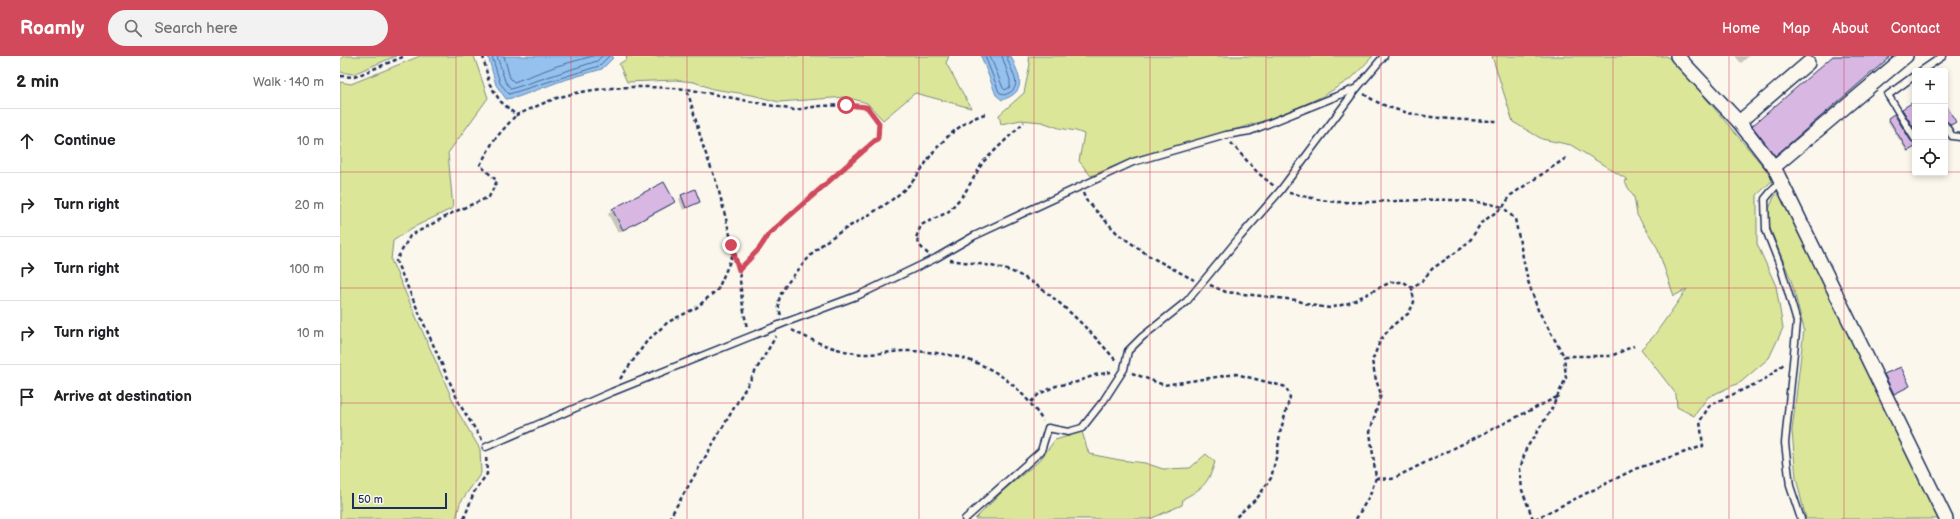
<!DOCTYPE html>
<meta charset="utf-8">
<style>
:root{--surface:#fff;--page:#f2f2f2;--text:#202124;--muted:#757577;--line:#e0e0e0;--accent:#d1495b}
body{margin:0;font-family:"Balsamiq Sans",sans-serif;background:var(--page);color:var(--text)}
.controls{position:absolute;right:12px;top:12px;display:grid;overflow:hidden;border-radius:4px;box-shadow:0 2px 6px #0003}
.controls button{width:36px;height:36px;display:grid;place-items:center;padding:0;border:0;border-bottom:1px solid var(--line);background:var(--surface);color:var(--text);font:20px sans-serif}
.scale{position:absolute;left:12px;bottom:10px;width:95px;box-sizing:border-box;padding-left:4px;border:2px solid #1b2f5e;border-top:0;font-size:11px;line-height:14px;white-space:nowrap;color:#1b2f5e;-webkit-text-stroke:3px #fbf7ec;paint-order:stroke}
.stop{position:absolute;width:12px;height:12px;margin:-9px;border:3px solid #d1495b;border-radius:50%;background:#fff}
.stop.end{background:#d1495b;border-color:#fff;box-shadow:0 1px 4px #0008}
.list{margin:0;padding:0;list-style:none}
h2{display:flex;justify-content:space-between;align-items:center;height:52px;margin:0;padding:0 16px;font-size:17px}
h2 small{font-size:13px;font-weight:400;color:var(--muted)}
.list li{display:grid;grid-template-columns:26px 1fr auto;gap:12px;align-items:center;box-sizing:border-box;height:64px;padding:0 16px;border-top:1px solid var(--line)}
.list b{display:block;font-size:15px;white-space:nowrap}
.list em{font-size:13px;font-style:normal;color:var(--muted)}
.icon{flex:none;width:22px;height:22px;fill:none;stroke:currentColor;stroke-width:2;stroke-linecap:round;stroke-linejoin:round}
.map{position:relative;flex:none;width:1620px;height:463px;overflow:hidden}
header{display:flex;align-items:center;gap:24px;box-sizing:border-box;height:56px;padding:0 20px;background:var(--accent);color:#fff}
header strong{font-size:19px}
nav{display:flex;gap:22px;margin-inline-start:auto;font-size:14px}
.search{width:280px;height:36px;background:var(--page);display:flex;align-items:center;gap:10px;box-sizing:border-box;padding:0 14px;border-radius:22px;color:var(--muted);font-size:15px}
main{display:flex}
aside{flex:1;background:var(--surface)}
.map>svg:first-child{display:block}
.green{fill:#dbe699;stroke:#7b8a7c}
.water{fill:#94c1ee;stroke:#6487b4}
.shadow{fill:#0003}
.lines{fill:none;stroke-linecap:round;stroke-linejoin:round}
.shore{stroke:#4b6998;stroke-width:1}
.building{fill:#d8b7e3;stroke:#1b2f5e}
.service-casing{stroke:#1b2f5e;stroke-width:9}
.minor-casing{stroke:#1b2f5e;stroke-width:16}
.path{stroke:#1b2f5e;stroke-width:2.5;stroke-dasharray:4 3;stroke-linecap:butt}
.service{stroke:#fbf7ec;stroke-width:6}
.minor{stroke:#fbf7ec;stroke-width:13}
.route{stroke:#d1495b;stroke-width:5}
.grid{fill:none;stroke:#d1495b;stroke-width:1;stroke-opacity:0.55}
</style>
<header>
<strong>Roamly</strong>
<div class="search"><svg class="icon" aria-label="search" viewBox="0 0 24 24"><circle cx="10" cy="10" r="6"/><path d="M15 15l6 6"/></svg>Search here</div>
<nav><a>Home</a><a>Map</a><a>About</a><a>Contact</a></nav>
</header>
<main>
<aside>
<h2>2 min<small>Walk · 140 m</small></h2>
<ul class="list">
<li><svg class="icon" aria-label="ahead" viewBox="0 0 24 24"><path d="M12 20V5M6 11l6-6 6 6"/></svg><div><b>Continue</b></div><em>10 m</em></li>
<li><svg class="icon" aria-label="right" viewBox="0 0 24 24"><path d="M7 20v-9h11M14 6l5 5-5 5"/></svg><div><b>Turn right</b></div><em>20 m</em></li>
<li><svg class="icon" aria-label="right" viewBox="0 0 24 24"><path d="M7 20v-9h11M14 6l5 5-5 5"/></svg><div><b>Turn right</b></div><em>100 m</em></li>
<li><svg class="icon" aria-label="right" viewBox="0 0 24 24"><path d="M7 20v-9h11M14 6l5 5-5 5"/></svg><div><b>Turn right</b></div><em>10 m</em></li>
<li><svg class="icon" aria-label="arrive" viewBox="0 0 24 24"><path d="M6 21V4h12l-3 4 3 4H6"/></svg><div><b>Arrive at destination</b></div></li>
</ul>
</aside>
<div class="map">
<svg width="1620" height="463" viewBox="0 0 1620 463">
<rect width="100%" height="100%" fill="#fbf7ec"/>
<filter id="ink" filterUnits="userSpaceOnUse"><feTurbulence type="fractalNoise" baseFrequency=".025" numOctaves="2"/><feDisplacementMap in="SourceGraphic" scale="8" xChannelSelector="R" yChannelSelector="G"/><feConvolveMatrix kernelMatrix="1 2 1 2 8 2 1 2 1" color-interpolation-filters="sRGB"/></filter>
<g filter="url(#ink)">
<!-- green -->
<g class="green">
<path d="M 4,0 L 56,0 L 13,18 L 0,16 L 0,3 Z"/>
<path d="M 80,0 L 134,0 L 148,42 L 108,97 L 113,152 L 72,172 L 53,185 L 51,204 L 118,356 L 140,393 L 141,417 L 120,447 L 116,463 L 0,463 L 0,26 L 11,28 Z"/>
<path d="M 286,0 L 609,0 L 606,7 L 631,52 L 575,37 L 543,64 L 527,47 L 506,41 L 439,46 L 412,39 L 373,33 L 354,26 L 335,24 L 287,26 L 279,8 L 287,3 Z"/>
<path d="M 688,0 L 1033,0 L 1012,22 L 983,40 L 942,59 L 868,82 L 796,101 L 751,120 L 739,105 L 744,78 L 736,75 L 719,72 L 702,66 L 681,64 L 661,68 L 659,59 L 684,37 L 690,8 Z"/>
<path d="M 1152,0 L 1327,0 L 1342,14 L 1434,123 L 1417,139 L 1417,188 L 1436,230 L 1443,272 L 1429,302 L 1401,326 L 1368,341 L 1354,360 L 1337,351 L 1336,338 L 1301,293 L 1313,281 L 1347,233 L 1334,240 L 1317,191 L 1297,159 L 1294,141 L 1284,125 L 1288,124 L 1231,89 L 1202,83 L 1173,66 Z"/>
<path d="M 1439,136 L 1443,138 L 1600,463 L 1466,463 L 1456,422 L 1452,375 L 1464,273 L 1451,224 L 1429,170 L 1429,153 L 1434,141 Z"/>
<path d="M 742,376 L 749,398 L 780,404 L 805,407 L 823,413 L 850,412 L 866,398 L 875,406 C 868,428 863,432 843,443 L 842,449 L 810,463 L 635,463 L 664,434 L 700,404 L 715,384 Z"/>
</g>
<!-- water -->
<g class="water">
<path d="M 148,0 L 273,0 L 273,2 L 262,13 L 221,25 L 178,41 L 166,43 L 156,29 Z"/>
<path d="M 641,0 L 671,0 C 679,20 689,35 662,44 L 656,39 Z"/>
</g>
<!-- shadow -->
<g class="shadow">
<path d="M 1395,0 L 1409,0 L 1401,7 Z"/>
<path d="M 1494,0 L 1550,0 L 1430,103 L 1409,75 Z"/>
<path d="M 1575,47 L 1575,77 L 1562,55 Z"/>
<path d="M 1554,59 L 1571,87 L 1575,87 L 1575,91 L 1567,96 L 1547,64 Z"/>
<path d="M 324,127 L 334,146 L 330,150 L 278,177 L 268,158 L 272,154 Z"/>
<path d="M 342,140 L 359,145 L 343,154 L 339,143 Z"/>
<path d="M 1545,319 L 1569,330 L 1551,340 L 1542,322 Z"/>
</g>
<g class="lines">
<!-- shore -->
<g class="shore">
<path d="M 152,0 L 160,27 L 169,38 L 259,10 L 269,0"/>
<path d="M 157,0 L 165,25 L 171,33 L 257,5 L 262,0"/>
<path d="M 164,0 L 170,22 L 174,26 L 217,10 L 253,0"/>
<path d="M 645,0 L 659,36 L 664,39 C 687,32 669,15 667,0"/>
<path d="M 650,0 L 663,32 L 665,34 L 670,31 L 670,24 L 662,0"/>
</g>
</g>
<!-- building -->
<g class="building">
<path d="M 1493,0 L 1551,0 L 1435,100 L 1412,70 Z"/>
<path d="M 1575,45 L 1575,74 L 1562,53 Z"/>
<path d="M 1605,47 L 1616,66 L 1611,69 L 1605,65 Z"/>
<path d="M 1554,58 L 1571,85 L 1575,87 L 1575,91 L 1568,95 L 1548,62 Z"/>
<path d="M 324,126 L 335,146 L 283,174 L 272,153 Z"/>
<path d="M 355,133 L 360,146 L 346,152 L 341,139 Z"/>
<path d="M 1561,311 L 1570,330 L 1554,338 L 1544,318 Z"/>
</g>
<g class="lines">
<defs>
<g id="service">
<path d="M 1581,15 L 1603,0"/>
<path d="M 1574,20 L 1548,39 L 1575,83"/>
<path d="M 1605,69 L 1612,80 L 1620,81"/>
<path d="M 1440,125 L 1425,143 L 1426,174 L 1441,212 L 1457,266 L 1445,387 L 1450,430 L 1461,463"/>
<path d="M 146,391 L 272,336 L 444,267 L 519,239 L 596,202 L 634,180 L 793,106 L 886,79 L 910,75 L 1017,32 L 1044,0"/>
<path d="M 625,463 L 701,395 L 708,372 L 728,376 L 742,372 L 764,344 L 784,313 L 788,295 L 802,281 L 847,245 L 899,182 L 940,135 L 1017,32"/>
</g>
<g id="minor">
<path d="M 1337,0 L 1399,66 L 1434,111 L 1606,463"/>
<path d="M 1399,66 L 1468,7"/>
<path d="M 1434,111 L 1566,0"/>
</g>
</defs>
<!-- service casing -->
<use href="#service" class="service-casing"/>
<!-- minor casing -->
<use href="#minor" class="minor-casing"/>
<!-- path -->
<g class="path">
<path d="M 143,0 L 149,27 L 160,45 L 176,59 C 192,53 208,44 224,40 C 265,29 305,30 347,33"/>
<path d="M 0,20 L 14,21 L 65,0"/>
<path d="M 1024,38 C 1058,63 1116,64 1157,65"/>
<path d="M 891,87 L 918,117 L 934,130"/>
<path d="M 1226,102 L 1171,139 L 1163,151 L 1175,163 L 1188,225 L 1198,254 L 1224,300 L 1271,300 L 1294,290"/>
<path d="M 743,137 L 746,144 L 778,178 L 811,201 L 854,224"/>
<path d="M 949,137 C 966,140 984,146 1001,146 C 1054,148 1111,137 1163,151"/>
<path d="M 588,198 L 581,191 L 576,182 L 581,169 L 608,156 L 624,138 L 643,106 L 684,66"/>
<path d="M 610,204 C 628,207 649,208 667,214 C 703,225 753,277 777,306"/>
<path d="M 399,214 L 377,128 L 363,90 L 347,33 L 454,54 L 480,50 L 506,49 L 527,51 L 539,67 L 538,82 L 429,178 L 419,193 L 399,214 L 402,244 L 407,273"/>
<path d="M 870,229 L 886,236 L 956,244 L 970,249 L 990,252 L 1009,247 L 1051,226 L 1064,226 L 1072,232"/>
<path d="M 441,259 C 434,243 444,231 454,219 C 465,206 474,194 488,184 C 514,166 544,153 567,131 C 578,121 585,107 594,95 C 608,79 625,64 645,58"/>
<path d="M 452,274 C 470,284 494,294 515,297 C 532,300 550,295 567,295 C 628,296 670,313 703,365"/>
<path d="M 792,317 L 824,329 L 896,318 L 946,331 L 950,341 L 940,377 L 937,398 L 931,422 L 918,441 L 894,463"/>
<path d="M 280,323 L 307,285 L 328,266 L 356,252 L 378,233 L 393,198"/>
<path d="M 691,346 L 699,338 L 716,330 L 737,326 L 755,319 L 771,316"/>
<path d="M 142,384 L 120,349 L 56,205 L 70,180 L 114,156 L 149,141 L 157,125 L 140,109 L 154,84 L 176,59"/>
<path d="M 1036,422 L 1052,423 L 1217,341"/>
<path d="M 124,463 L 134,436 L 147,418 L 146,399"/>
<path d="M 329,463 L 436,280"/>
<path d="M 1016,463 L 1030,439 L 1036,422 L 1030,376 L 1041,338 L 1036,324 L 1032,305 L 1041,283 L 1053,269 L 1069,257 L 1074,246 L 1072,232 L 1083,224 L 1092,213 L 1122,192 L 1131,183 L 1141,167 L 1163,151"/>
<path d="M 1193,463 L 1182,434 L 1180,413 L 1186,393 L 1211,354 L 1226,322 L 1224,300"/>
<path d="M 1195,463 L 1295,413 L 1363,390 L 1360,365 L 1370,349 L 1424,324 L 1445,307"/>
</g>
<!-- service -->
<use href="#service" class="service"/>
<!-- minor -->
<use href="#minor" class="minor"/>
</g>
</g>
<g class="lines" filter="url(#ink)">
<!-- route -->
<path class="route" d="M 391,189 L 399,214 L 419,193 L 429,178 L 538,82 L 539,67 L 527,51 L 506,49"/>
</g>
<!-- grid -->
<path class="grid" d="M 116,0 L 116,463M 231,0 L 231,463M 347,0 L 347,463M 463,0 L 463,463M 579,0 L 579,463M 694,0 L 694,463M 810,0 L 810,463M 926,0 L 926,463M 1041,0 L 1041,463M 1157,0 L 1157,463M 1273,0 L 1273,463M 1389,0 L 1389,463M 1504,0 L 1504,463M 0,116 L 1575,116M 1605,116 L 1620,116M 0,232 L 1620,232M 0,347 L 1620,347"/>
</svg>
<div class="controls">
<button>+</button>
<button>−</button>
<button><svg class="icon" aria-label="locate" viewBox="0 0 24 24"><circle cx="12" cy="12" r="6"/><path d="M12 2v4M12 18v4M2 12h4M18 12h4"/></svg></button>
</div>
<div class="scale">50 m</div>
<div class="stop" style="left:506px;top:49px"></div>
<div class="stop end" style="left:391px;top:189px"></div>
</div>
</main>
